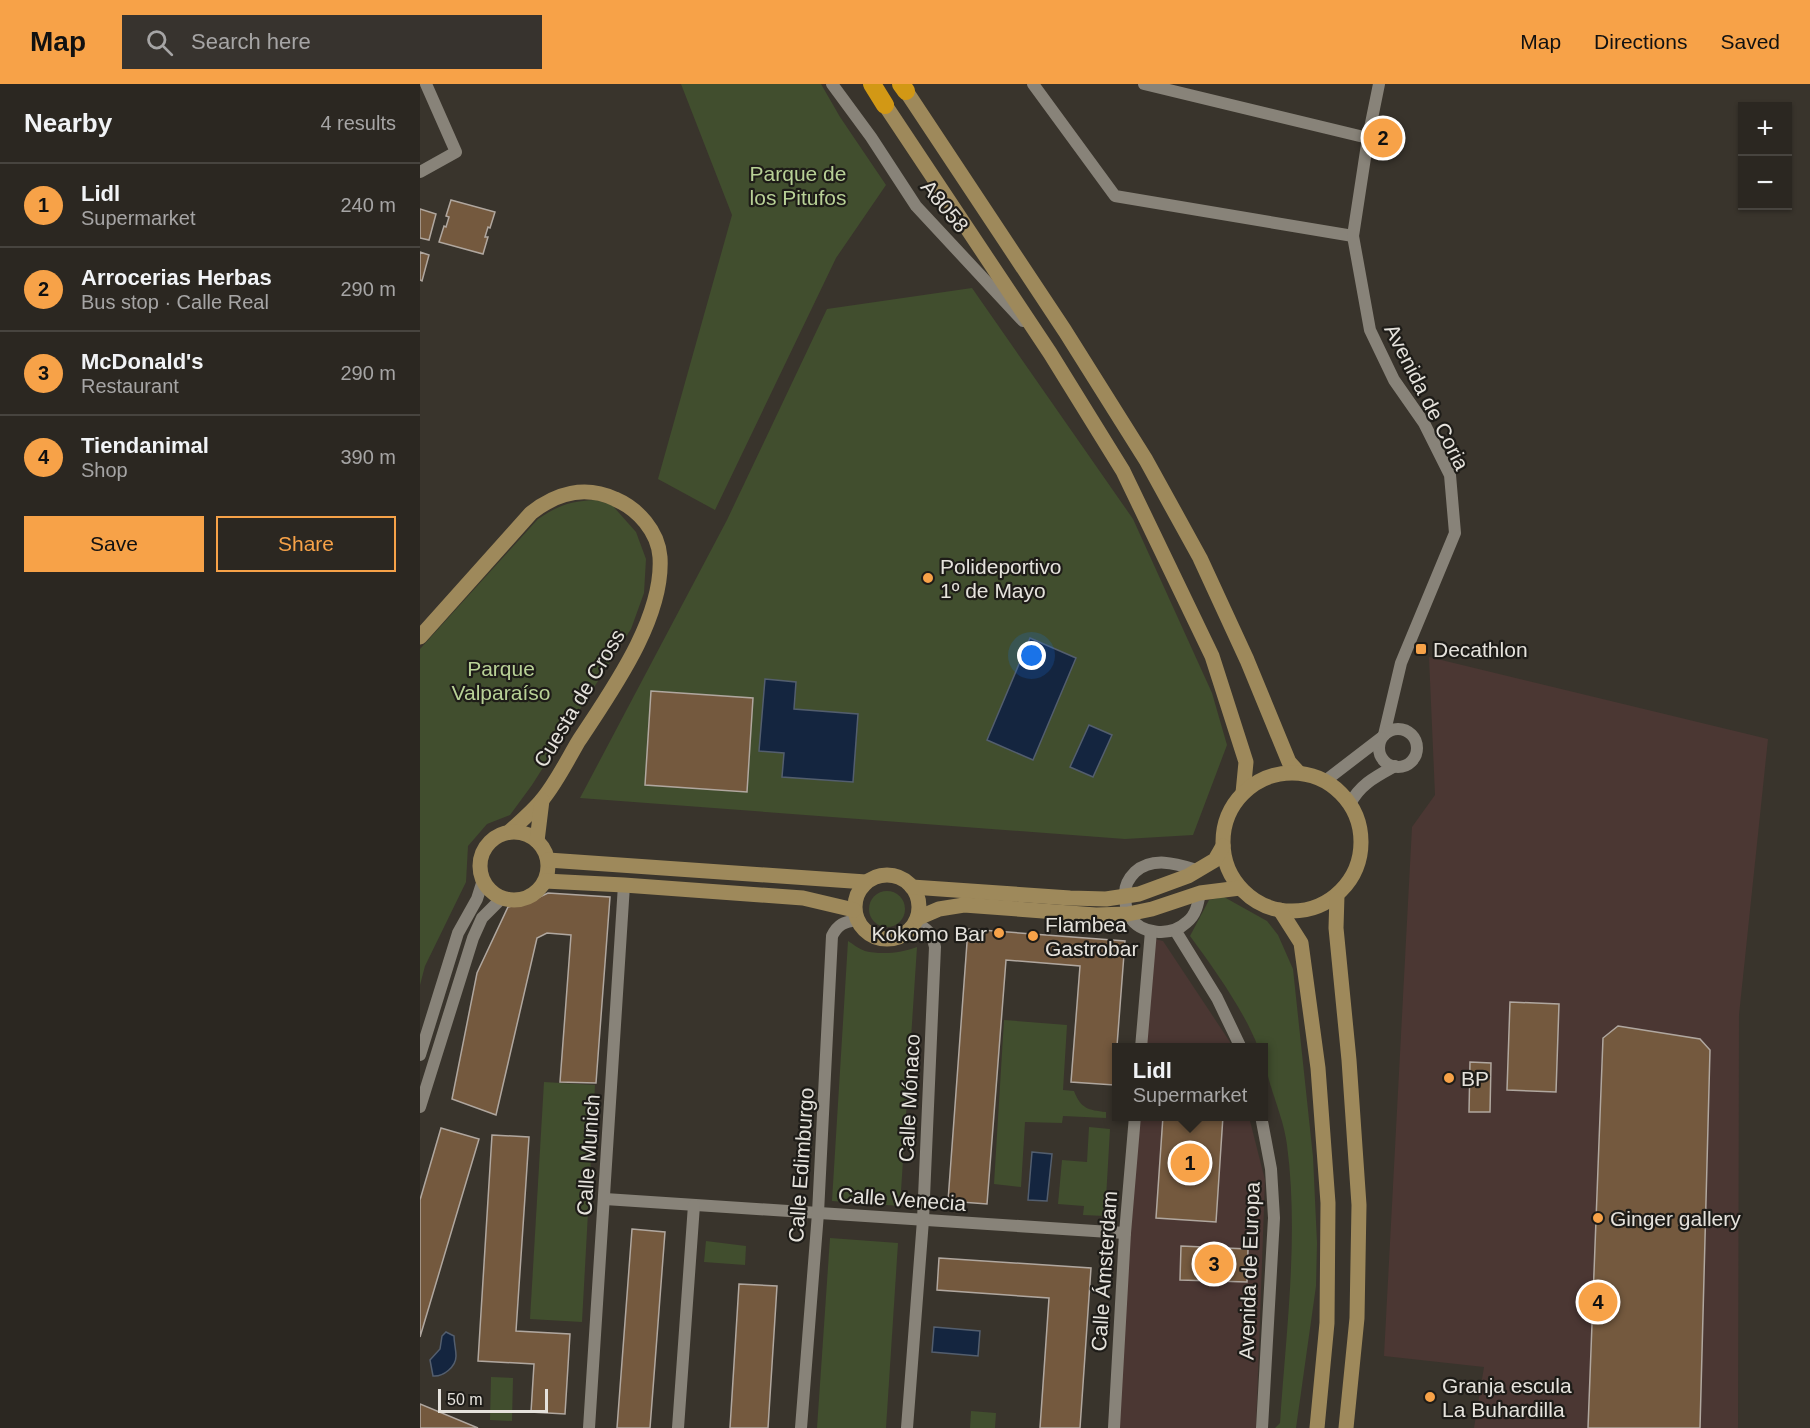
<!DOCTYPE html>
<meta charset="utf-8">
<style>
:root{--surface:#2b2721;--page:#37332e;--text:#f1f3f6;--muted:#a6a5a5;--line:#47443f;--accent:#f7a248}
body{margin:0;font-family:Arial,sans-serif;background:var(--page);color:var(--text)}
.controls{position:absolute;right:18px;top:18px;display:grid;overflow:hidden;border-radius:0px;box-shadow:0 2px 4px #0004}
.controls button{width:54px;height:54px;display:grid;place-items:center;padding:0;border:0;border-bottom:2px solid var(--line);background:var(--surface);color:var(--text);font:30px sans-serif}
.scale{position:absolute;left:18px;bottom:15px;width:110px;box-sizing:border-box;padding-left:6px;border:3px solid #e5e2dc;border-top:0;font-size:16px;line-height:21px;white-space:nowrap;color:#e5e2dc;-webkit-text-stroke:4px #1e1c18;paint-order:stroke}
.you{position:absolute;left:612px;top:572px;width:21px;height:21px;margin:-15px;border:4px solid #fff;border-radius:50%;background:#1a73e8;box-shadow:0 0 0 9px #1a73e833}
.badge{display:grid;place-items:center;width:39px;height:39px;border-radius:50%;background:var(--accent);color:#111;font-size:20px;font-weight:700}
.pin{position:absolute;translate:-50% -50%;border:3px solid #fff;box-shadow:0 2px 6px #0006}
.popup{position:absolute;left:692px;top:959px;width:156px;height:78px;box-sizing:border-box;display:grid;place-content:center;border-radius:0px;background:var(--surface);filter:drop-shadow(0 2px 4px #0005);font-size:20px;white-space:nowrap;color:var(--muted)}
.popup b{font-size:22px;color:var(--text)}
.popup::after{content:'';position:absolute;left:50%;top:100%;margin-left:-12px;border:12px solid transparent;border-top-color:var(--surface)}
.list{margin:0;padding:0;list-style:none}
h2{display:flex;justify-content:space-between;align-items:center;height:78px;margin:0;padding:0 24px;font-size:26px}
h2 small{font-size:20px;font-weight:400;color:var(--muted)}
.list li{display:grid;grid-template-columns:39px 1fr auto;gap:18px;align-items:center;box-sizing:border-box;height:84px;padding:0 24px;border-top:2px solid var(--line)}
.list b{display:block;font-size:22px;white-space:nowrap}
.list p{margin:0;font-size:20px;white-space:nowrap;color:var(--muted)}
.list em{font-size:20px;font-style:normal;color:var(--muted)}
.actions{display:flex;gap:12px;padding:18px 24px}
.actions a{flex:1;padding:14px 0;border:2px solid var(--accent);border-radius:0px;text-align:center;font-size:21px;color:var(--accent)}
.actions .main{background:var(--accent);color:#111}
.icon{flex:none;width:33px;height:33px;fill:none;stroke:currentColor;stroke-width:2;stroke-linecap:round;stroke-linejoin:round}
.map{position:relative;flex:none;width:1390px;height:1344px;overflow:hidden}
header{display:flex;align-items:center;gap:36px;box-sizing:border-box;height:84px;padding:0 30px;background:var(--accent);color:#111}
header strong{font-size:28px}
nav{display:flex;gap:33px;margin-inline-start:auto;font-size:21px}
.search{width:420px;height:54px;background:var(--page);display:flex;align-items:center;gap:15px;box-sizing:border-box;padding:0 21px;border-radius:0px;color:var(--muted);font-size:22px}
main{display:flex}
aside{flex:1;background:var(--surface)}
.map>svg:first-child{display:block}
.commercial{fill:#4b3733}
.green{fill:#414e2e}
.water{fill:#14253f;stroke:#535e6e;stroke-width:1.5}
.building{fill:#74593e;stroke:#b0a79f;stroke-width:1.5}
.lines{fill:none;stroke-linecap:round;stroke-linejoin:round}
.street{stroke:#888379;stroke-width:12}
.secondary{stroke:#9e895b;stroke-width:15}
.highway{stroke:#d29815;stroke-width:18}
.poi-dot{fill:#f7a248;stroke:#1e1c18;stroke-width:2}
.labels{text-anchor:middle;dominant-baseline:central;stroke-width:4.5;stroke-linejoin:round;paint-order:stroke}
.park-label{font-size:21px;fill:#b8d196;stroke:#1e1c18}
.street-label{font-size:21px;fill:#e5e2dc;stroke:#1e1c18}
.poi-label{font-size:21px;fill:#e5e2dc;stroke:#1e1c18;text-anchor:start}
</style>
<header>
<strong>Map</strong>
<div class="search"><svg class="icon" aria-label="search" viewBox="0 0 24 24"><circle cx="10" cy="10" r="6"/><path d="M15 15l6 6"/></svg>Search here</div>
<nav><a>Map</a><a>Directions</a><a>Saved</a></nav>
</header>
<main>
<aside>
<h2>Nearby<small>4 results</small></h2>
<ul class="list">
<li><span class="badge">1</span><div><b>Lidl</b><p>Supermarket</p></div><em>240 m</em></li>
<li><span class="badge">2</span><div><b>Arrocerias Herbas</b><p>Bus stop · Calle Real</p></div><em>290 m</em></li>
<li><span class="badge">3</span><div><b>McDonald's</b><p>Restaurant</p></div><em>290 m</em></li>
<li><span class="badge">4</span><div><b>Tiendanimal</b><p>Shop</p></div><em>390 m</em></li>
</ul>
<div class="actions"><a class="main">Save</a><a>Share</a></div>
</aside>
<div class="map">
<svg width="1390" height="1344" viewBox="0 0 1390 1344">
<rect width="100%" height="100%" fill="#39342c"/>
<!-- commercial -->
<g class="commercial">
<path d="M 1009,573 L 1348,655 L 1319,931 L 1318,1344 L 1054,1344 L 1064,1283 L 964,1272 L 992,743 L 1015,711 Z"/>
<path d="M 726,853 L 743,857 L 810,958 L 811,963 L 717,964 Z"/>
<path d="M 711,1033 L 829,1033 L 845,1096 L 836,1344 L 688,1344 Z"/>
</g>
<!-- green -->
<g class="green">
<path d="M 261,0 L 401,0 L 420,33 L 466,101 L 416,174 L 295,426 L 238,395 L 312,131 Z"/>
<path d="M 552,204 L 713,435 L 792,609 L 807,661 L 773,751 L 705,755 L 160,714 L 307,436 L 407,225 Z"/>
<path d="M 176,416 L 192,421 L 216,448 L 226,475 L 224,509 L 211,545 L 112,701 L 90,731 L 67,740 L 48,762 L 46,798 L 5,882 L 0,901 L 0,565 L 118,435 C 139,421 150,417 176,416 Z"/>
<circle cx="467" cy="825" r="18"/>
<path d="M 804,813 L 847,837 L 858,851 L 873,885 L 893,1073 L 897,1159 L 896,1202 L 876,1344 L 855,1344 L 860,1339 C 866,1248 879,1152 867,1061 C 863,1028 844,996 844,964 L 838,963 C 825,928 793,883 770,852 L 789,816 Z"/>
<path d="M 428,857 C 433,860 439,865 445,867 C 461,871 482,869 497,863 L 480,1122 L 412,1117 Z"/>
<path d="M 584,936 L 647,941 L 643,1006 L 654,1007 C 661,1025 668,1026 686,1028 L 686,1034 L 643,1032 L 642,1039 L 605,1038 L 601,1103 L 574,1100 Z"/>
<path d="M 124,998 L 175,1001 L 162,1238 L 110,1235 Z"/>
<path d="M 669,1043 L 690,1045 L 685,1132 L 663,1131 L 664,1122 L 638,1120 L 642,1076 L 667,1078 Z"/>
<path d="M 410,1154 L 478,1159 L 466,1344 L 397,1344 Z"/>
<path d="M 286,1157 L 326,1162 L 325,1181 L 284,1178 Z"/>
<path d="M 71,1293 L 93,1294 L 92,1337 L 70,1336 Z"/>
<path d="M 551,1327 L 576,1329 L 575,1344 L 550,1344 Z"/>
</g>
<!-- water -->
<g class="water">
<path d="M 610,554 L 656,574 L 613,676 L 567,656 Z"/>
<path d="M 345,595 L 376,598 L 374,625 L 438,630 L 433,698 L 362,693 L 364,669 L 339,667 Z"/>
<path d="M 669,641 L 692,651 L 673,693 L 650,683 Z"/>
<path d="M 612,1068 L 632,1070 L 627,1117 L 608,1116 Z"/>
<path d="M 514,1243 L 560,1247 L 558,1272 L 512,1268 Z"/>
<path d="M 26,1248 L 34,1252 C 34,1259 36,1265 36,1272 C 36,1283 23,1293 13,1292 L 10,1276 L 20,1265 L 22,1252 Z"/>
</g>
<!-- building -->
<g class="building">
<path d="M 31,116 L 75,128 L 70,144 L 68,143 L 65,153 L 68,153 L 63,170 L 19,158 L 24,142 L 26,143 L 29,133 L 26,132 Z"/>
<path d="M 0,125 L 16,130 L 9,156 L 0,154 Z"/>
<path d="M 0,168 L 9,171 L 2,197 L 0,196 Z"/>
<path d="M 231,607 L 333,614 L 327,708 L 225,701 Z"/>
<path d="M 128,809 L 190,813 L 176,999 L 140,998 L 151,851 L 127,849 L 117,854 L 76,1031 L 32,1015 L 57,889 L 88,823 L 109,818 Z"/>
<path d="M 548,845 L 705,857 L 694,1001 L 651,998 L 660,882 L 586,876 L 567,1120 L 528,1117 Z"/>
<path d="M 1090,918 L 1139,920 L 1136,1008 L 1087,1006 Z"/>
<path d="M 1198,942 L 1280,955 L 1290,966 L 1280,1344 L 1168,1344 L 1183,954 Z"/>
<path d="M 1050,978 L 1071,979 L 1070,1028 L 1049,1028 Z"/>
<path d="M 743,1032 L 803,1032 L 796,1138 L 736,1134 Z"/>
<path d="M 21,1044 L 59,1055 L 0,1253 L 0,1116 Z"/>
<path d="M 72,1051 L 109,1053 L 96,1247 L 150,1250 L 145,1330 L 111,1328 L 114,1280 L 58,1277 Z"/>
<path d="M 212,1145 L 245,1148 L 230,1344 L 197,1344 Z"/>
<path d="M 761,1162 L 828,1165 L 827,1198 L 760,1196 Z"/>
<path d="M 519,1174 L 671,1184 L 660,1344 L 620,1344 L 629,1214 L 517,1206 Z"/>
<path d="M 319,1200 L 357,1202 L 348,1344 L 310,1344 Z"/>
<path d="M 0,1320 L 58,1344 L 0,1344 Z"/>
</g>
<g class="lines">
<!-- street -->
<g class="street">
<path d="M 412,0 L 451,53 L 496,122 L 603,237"/>
<path d="M 613,0 L 695,112 L 933,152"/>
<path d="M 724,0 L 948,54"/>
<path d="M 959,0 L 948,54 L 933,152 L 950,246 L 974,296 L 1004,339 L 1030,391 L 1035,449 L 981,579 L 964,651"/>
<path d="M 0,88 L 36,68 L 6,0"/>
<circle cx="978" cy="664" r="19"/>
<path d="M 905,697 L 961,654"/>
<path d="M 930,720 C 940,700 957,692 975,682"/>
<path d="M 777,786 C 757,780 733,772 715,788 C 710,793 705,801 705,809 C 705,815 706,826 709,832 C 721,851 751,853 767,838 C 776,831 778,820 780,809"/>
<path d="M 755,846 L 797,914 L 821,964"/>
<path d="M 721,964 L 731,847"/>
<path d="M 0,971 L 38,849 L 57,815 L 63,796"/>
<path d="M 0,1023 L 53,854 L 62,834 L 82,814"/>
<path d="M 841,1032 L 851,1085 L 854,1134 L 842,1344"/>
<path d="M 185,1115 L 705,1149"/>
<path d="M 169,1344 L 204,801"/>
<path d="M 258,1344 L 274,1121"/>
<path d="M 381,1344 L 398,1129 L 412,852 C 418,840 424,838 437,836"/>
<path d="M 487,1344 L 503,1136 L 515,863 C 512,849 508,845 495,839"/>
<path d="M 694,1344 L 705,1149 L 715,1032"/>
</g>
<!-- secondary -->
<g class="secondary">
<path d="M 486,7 L 645,247 L 726,376 L 780,474 L 827,576 L 869,678 L 878,688"/>
<path d="M 465,21 L 630,269 L 703,387 L 792,572 L 826,678 L 823,709"/>
<path d="M 0,553 L 111,429 C 136,409 165,401 195,415 C 218,425 238,447 240,473 C 244,535 190,609 158,658 C 147,677 136,699 122,716 C 112,728 100,738 89,748"/>
<circle cx="872" cy="758" r="69"/>
<circle cx="94" cy="782" r="34"/>
<path d="M 117,757 L 122,716"/>
<path d="M 128,776 L 446,798"/>
<circle cx="467" cy="823" r="32"/>
<path d="M 125,797 L 204,801 L 383,814 L 434,826"/>
<path d="M 492,803 L 650,814 L 686,815 L 719,810 L 768,792 L 795,776 L 803,762"/>
<path d="M 917,811 L 916,844 L 929,976 L 939,1121 L 937,1234 L 926,1344"/>
<path d="M 860,826 L 881,859 L 898,984 L 908,1119 L 907,1239 L 897,1344"/>
<path d="M 498,834 L 519,825 L 544,821 L 676,831 L 708,830 L 732,825 L 780,809 L 820,804"/>
</g>
<!-- highway -->
<g class="highway">
<path d="M 452,0 L 465,21"/>
<path d="M 481,0 L 486,7"/>
</g>
</g>
<!-- markers -->
<g class="poi-dot">
<circle cx="508" cy="494" r="6"/>
<rect x="995" y="559" width="12" height="12" rx="3"/>
<circle cx="579" cy="849" r="6"/>
<circle cx="613" cy="852" r="6"/>
<circle cx="1029" cy="994" r="6"/>
<circle cx="1178" cy="1134" r="6"/>
<circle cx="1010" cy="1313" r="6"/>
</g>
<g class="labels">
<!-- park labels -->
<g class="park-label">
<text x="378" y="89">Parque de<tspan x="378" dy="24">los Pitufos</tspan></text>
<text x="81" y="584">Parque<tspan x="81" dy="24">Valparaíso</tspan></text>
</g>
<!-- street labels -->
<g class="street-label">
<text transform="translate(525 122) rotate(50)">A8058</text>
<text transform="translate(1007 313) rotate(63)">Avenida de Coria</text>
<text transform="translate(159 614) rotate(-59)">Cuesta de Cross</text>
<text transform="translate(489 1014) rotate(-87)">Calle Mónaco</text>
<text transform="translate(168 1071) rotate(-86)">Calle Munich</text>
<text transform="translate(381 1081) rotate(-86)">Calle Edimburgo</text>
<text transform="translate(482 1115) rotate(4)">Calle Venecia</text>
<text transform="translate(684 1187) rotate(-86)">Calle Ámsterdam</text>
<text transform="translate(829 1187) rotate(-88)">Avenida de Europa</text>
</g>
<!-- poi labels -->
<g class="poi-label">
<text x="520" y="482">Polideportivo<tspan x="520" dy="24">1º de Mayo</tspan></text>
<text x="1013" y="565">Decathlon</text>
<text x="625" y="840">Flambea<tspan x="625" dy="24">Gastrobar</tspan></text>
<text x="567" y="849" text-anchor="end">Kokomo Bar</text>
<text x="1041" y="994">BP</text>
<text x="1190" y="1134">Ginger gallery</text>
<text x="1022" y="1301">Granja escula<tspan x="1022" dy="24">La Buhardilla</tspan></text>
</g>
</g>
</svg>
<div class="controls">
<button>+</button>
<button>−</button>
</div>
<div class="scale">50 m</div>
<div class="you"></div>
<div class="pin badge" style="left:770px;top:1079px">1</div>
<div class="popup"><b>Lidl</b>Supermarket</div>
<div class="pin badge" style="left:963px;top:54px">2</div>
<div class="pin badge" style="left:794px;top:1180px">3</div>
<div class="pin badge" style="left:1178px;top:1218px">4</div>
</div>
</main>
